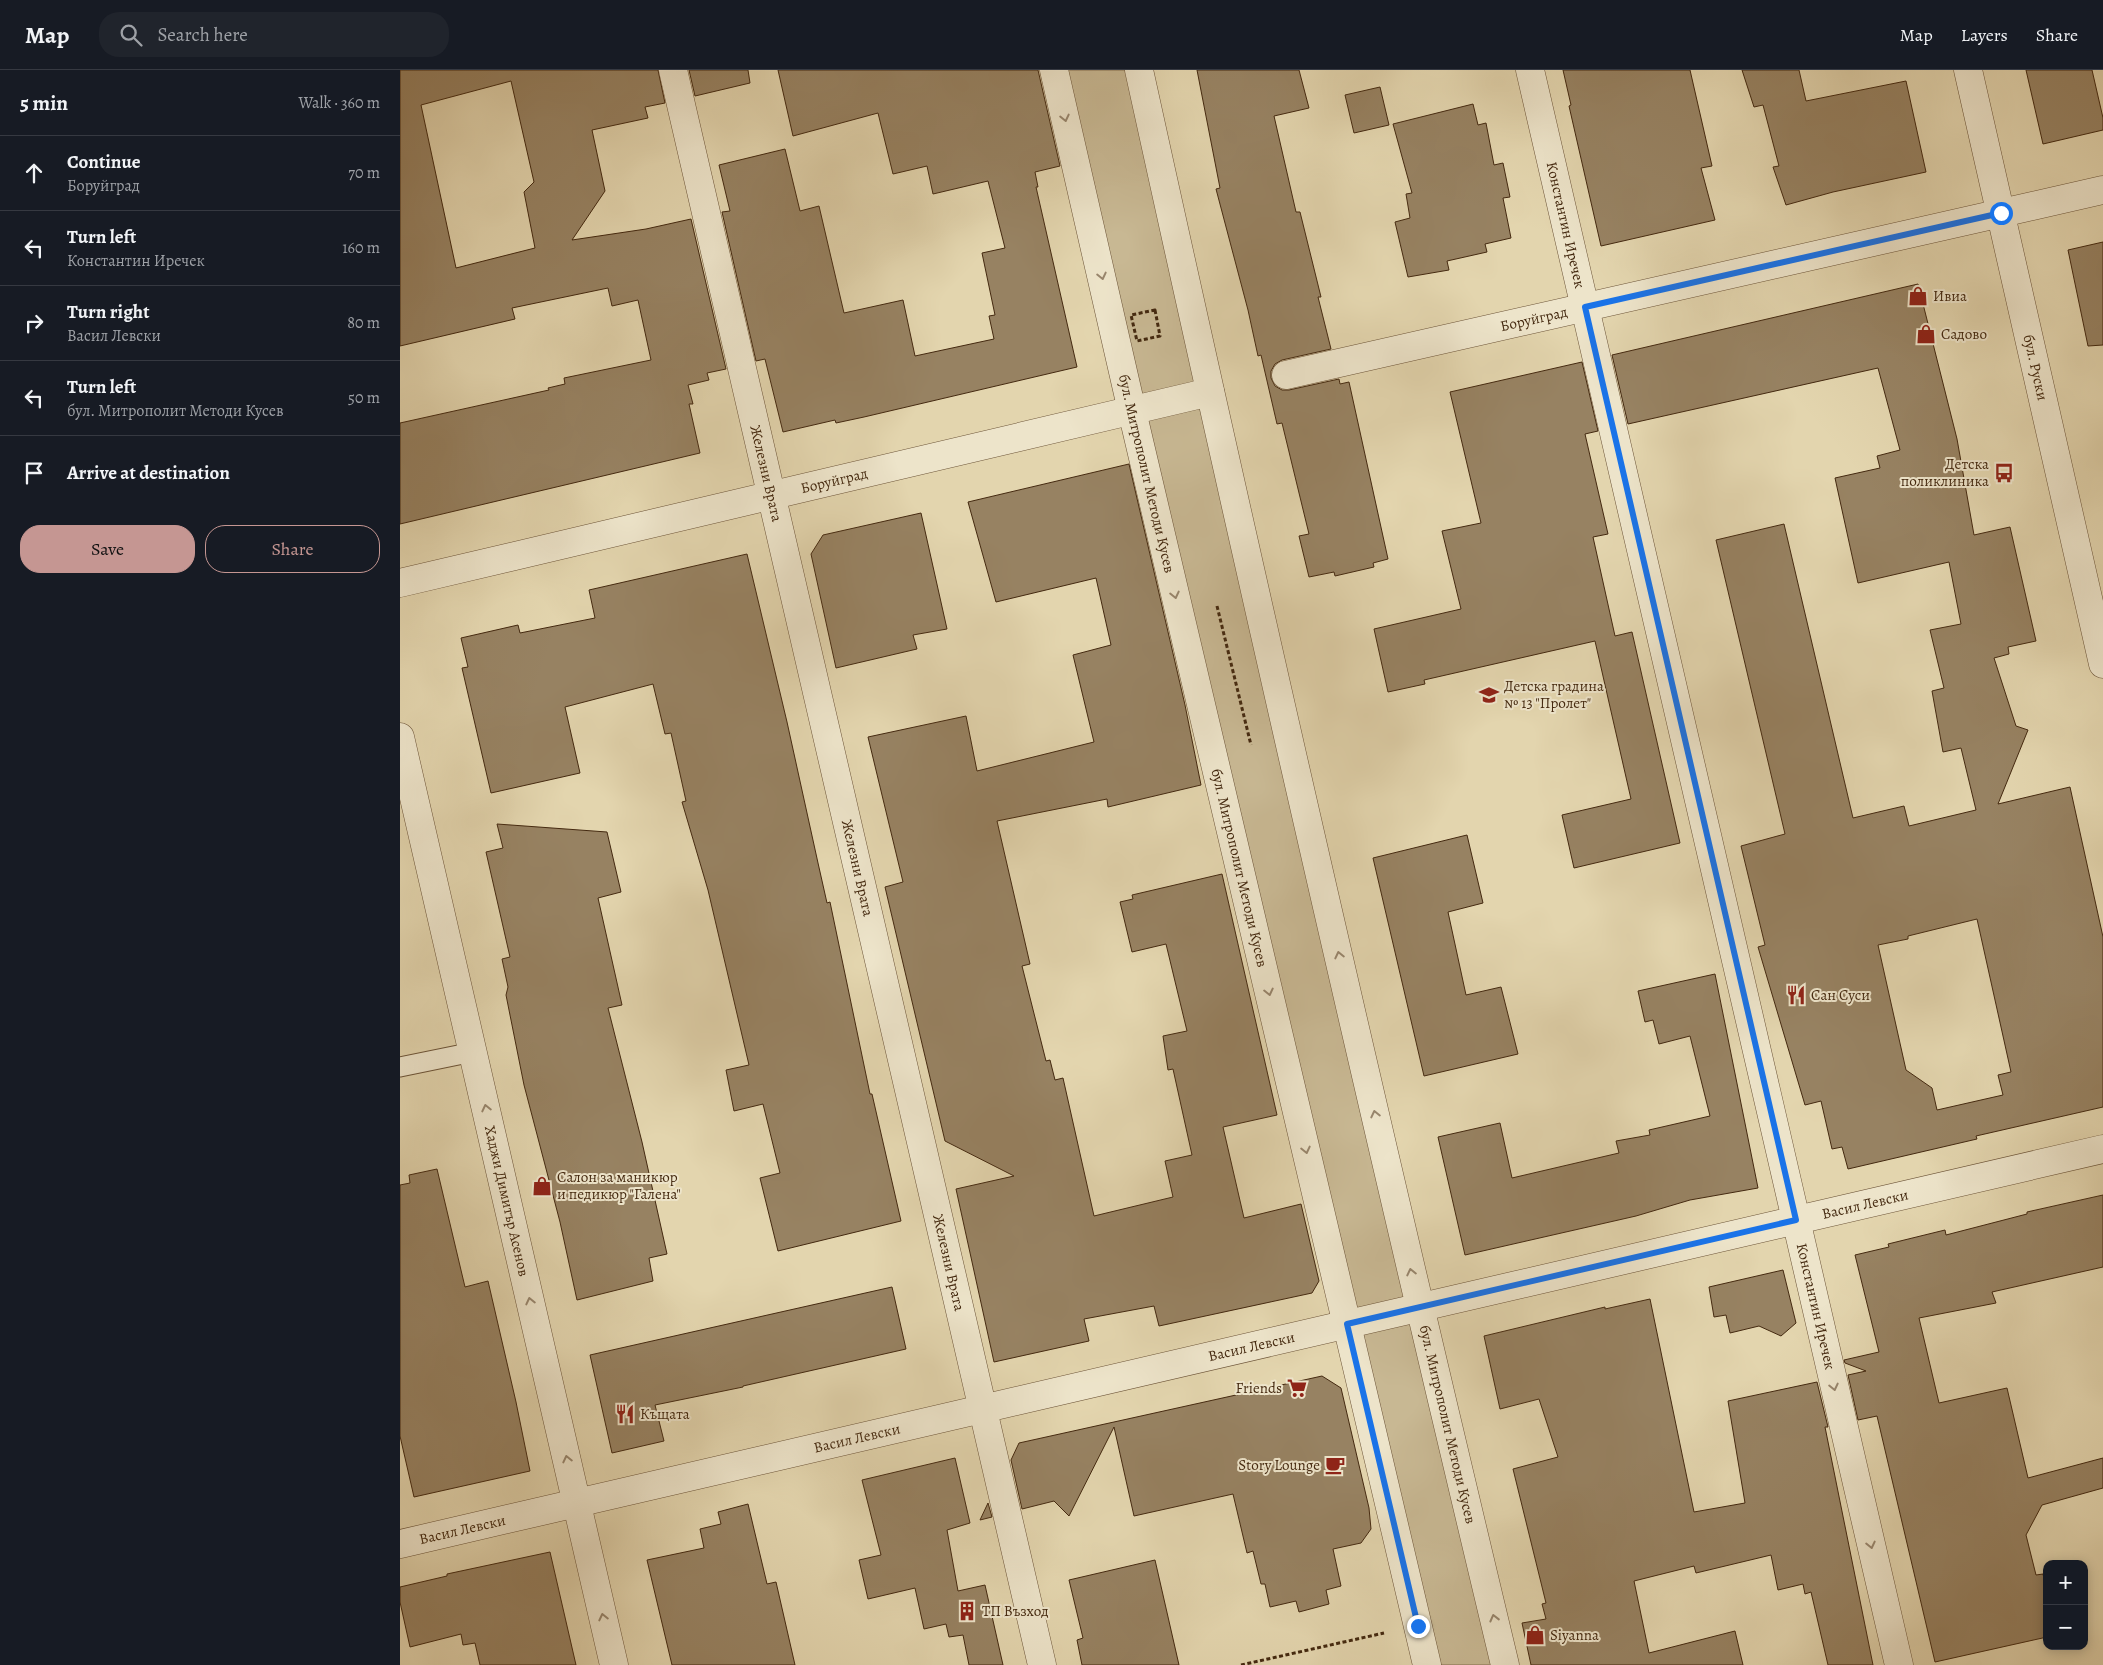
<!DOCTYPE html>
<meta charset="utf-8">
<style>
:root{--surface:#171b24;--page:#20242c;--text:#f1f3f6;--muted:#9ea1a6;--line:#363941;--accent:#c59692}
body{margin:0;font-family:Alegreya,serif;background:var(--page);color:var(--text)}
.controls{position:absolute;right:15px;bottom:15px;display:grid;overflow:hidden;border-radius:10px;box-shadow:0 2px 12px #0003}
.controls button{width:45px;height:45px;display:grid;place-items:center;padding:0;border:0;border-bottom:1px solid var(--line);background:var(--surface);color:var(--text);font:25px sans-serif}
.stop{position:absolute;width:15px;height:15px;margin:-11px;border:4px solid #1a73e8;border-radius:50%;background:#fff}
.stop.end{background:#1a73e8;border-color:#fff;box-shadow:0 1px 5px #0008}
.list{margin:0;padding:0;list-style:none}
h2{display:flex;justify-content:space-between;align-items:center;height:65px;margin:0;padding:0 20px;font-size:21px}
h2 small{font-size:16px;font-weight:400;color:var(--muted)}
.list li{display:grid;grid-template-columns:32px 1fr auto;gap:15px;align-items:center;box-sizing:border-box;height:75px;padding:0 20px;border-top:1px solid var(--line)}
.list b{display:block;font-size:19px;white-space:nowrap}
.list p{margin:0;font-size:16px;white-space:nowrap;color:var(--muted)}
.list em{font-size:16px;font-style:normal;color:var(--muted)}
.actions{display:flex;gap:10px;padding:15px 20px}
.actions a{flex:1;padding:11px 0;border:1px solid var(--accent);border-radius:20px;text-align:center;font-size:18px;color:var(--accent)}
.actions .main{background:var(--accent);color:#111}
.icon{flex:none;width:28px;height:28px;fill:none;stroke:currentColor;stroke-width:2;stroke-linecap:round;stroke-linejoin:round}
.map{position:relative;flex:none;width:1703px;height:1595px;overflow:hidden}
header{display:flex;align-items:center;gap:30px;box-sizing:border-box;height:70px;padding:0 25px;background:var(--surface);border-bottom:1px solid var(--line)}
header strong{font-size:24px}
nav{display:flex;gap:28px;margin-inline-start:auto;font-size:18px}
.search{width:350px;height:45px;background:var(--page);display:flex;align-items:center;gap:12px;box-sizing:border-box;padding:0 18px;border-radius:20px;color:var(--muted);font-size:19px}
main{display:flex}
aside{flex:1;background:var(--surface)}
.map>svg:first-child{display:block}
.green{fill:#c8b893;stroke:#867052}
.building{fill:#978262;stroke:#442910;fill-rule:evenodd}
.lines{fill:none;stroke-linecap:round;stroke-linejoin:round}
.service-casing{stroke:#6c5438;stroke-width:21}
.minor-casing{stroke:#6c5438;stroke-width:29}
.tertiary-casing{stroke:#6c5438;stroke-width:29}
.path{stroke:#442910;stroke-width:3;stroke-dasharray:4 2.5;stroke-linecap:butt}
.service{stroke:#ede4ca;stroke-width:19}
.minor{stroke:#ede4ca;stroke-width:28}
.tertiary{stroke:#ede4ca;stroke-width:28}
.oneway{stroke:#98866d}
.route{stroke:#1a73e8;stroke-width:6}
.labels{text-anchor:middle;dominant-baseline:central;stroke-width:4;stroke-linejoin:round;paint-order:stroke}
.street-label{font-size:15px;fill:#442910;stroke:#ede4ca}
.poi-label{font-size:15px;fill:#442910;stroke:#ede4ca;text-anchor:start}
</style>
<header>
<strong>Map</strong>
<div class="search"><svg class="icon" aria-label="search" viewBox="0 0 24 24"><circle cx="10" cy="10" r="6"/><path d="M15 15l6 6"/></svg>Search here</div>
<nav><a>Map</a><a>Layers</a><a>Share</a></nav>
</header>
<main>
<aside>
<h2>5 min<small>Walk · 360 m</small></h2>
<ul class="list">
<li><svg class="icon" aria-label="ahead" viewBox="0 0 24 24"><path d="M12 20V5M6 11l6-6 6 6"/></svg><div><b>Continue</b><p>Боруйград</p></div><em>70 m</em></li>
<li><svg class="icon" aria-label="left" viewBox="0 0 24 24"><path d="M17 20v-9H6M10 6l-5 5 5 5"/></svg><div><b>Turn left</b><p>Константин Иречек</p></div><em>160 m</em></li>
<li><svg class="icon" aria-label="right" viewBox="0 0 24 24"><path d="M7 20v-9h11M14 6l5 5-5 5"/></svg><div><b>Turn right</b><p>Васил Левски</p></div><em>80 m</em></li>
<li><svg class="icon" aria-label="left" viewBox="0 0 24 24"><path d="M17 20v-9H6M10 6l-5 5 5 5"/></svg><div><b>Turn left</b><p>бул. Митрополит Методи Кусев</p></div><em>50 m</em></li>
<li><svg class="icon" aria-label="arrive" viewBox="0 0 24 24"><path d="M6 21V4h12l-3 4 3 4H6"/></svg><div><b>Arrive at destination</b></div></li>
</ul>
<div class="actions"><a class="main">Save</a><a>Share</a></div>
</aside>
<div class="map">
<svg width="1703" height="1595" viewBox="0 0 1703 1595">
<rect width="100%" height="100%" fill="#e3d5ae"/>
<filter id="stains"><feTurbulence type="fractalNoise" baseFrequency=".004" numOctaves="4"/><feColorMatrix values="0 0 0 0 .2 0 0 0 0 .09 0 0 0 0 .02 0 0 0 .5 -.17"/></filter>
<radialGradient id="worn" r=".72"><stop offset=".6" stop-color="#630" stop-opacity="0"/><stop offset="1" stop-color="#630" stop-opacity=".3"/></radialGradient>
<!-- green -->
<path class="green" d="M 654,0 L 739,0 L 1105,1595 L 1028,1595 Z"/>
<!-- building -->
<g class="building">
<path d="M 0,0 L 258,0 L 265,33 L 245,37 L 248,48 L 192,60 L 205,121 L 172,170 L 246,159 L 291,149 L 326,299 L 307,303 L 309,310 L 288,315 L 293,334 L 289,334 L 300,383 L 0,454 L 0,353 L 149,320 L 148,318 L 165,314 L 164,308 L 251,290 L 238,230 L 212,236 L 208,218 L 112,238 L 115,249 L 0,276 ZM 111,11 L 134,112 L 124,122 L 135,178 L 56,198 L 21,35 Z"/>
<path d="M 289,0 L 348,0 L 350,13 L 295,26 Z"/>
<path d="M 378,0 L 638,0 L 660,96 L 635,102 L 638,117 L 636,117 L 677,297 L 464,347 L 436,353 L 435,350 L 383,362 L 365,289 L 356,291 L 322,142 L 330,141 L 319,95 L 385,79 L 400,141 L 419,136 L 444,243 L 503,230 L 515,286 L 594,269 L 589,246 L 595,245 L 582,183 L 605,178 L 588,111 L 533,124 L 527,96 L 493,104 L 478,43 L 393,66 Z"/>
<path d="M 797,0 L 899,0 L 909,38 L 874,46 L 896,142 L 900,142 L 921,227 L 918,227 L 931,279 L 882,290 L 875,294 L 871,301 L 871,308 L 875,316 L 882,320 L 889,320 L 939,309 L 940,314 L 949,312 L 988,489 L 973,493 L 974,497 L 935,506 L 934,502 L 909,507 L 899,466 L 909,464 L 882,353 L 877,354 L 861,285 L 858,286 L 848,240 L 816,119 L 820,118 Z"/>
<path d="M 1163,0 L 1290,0 L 1312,96 L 1301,98 L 1315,150 L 1201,176 L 1169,36 L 1171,35 Z"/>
<path d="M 1342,0 L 1399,0 L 1406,31 L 1506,11 L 1526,102 L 1433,122 L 1386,135 L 1373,97 L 1379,96 L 1363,35 L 1354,37 Z"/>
<path d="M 1626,0 L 1692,0 L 1703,48 L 1703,60 L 1643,74 Z"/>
<path d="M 980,17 L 989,55 L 954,63 L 945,25 Z"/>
<path d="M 1073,34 L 1078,55 L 1086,53 L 1094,95 L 1103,93 L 1110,127 L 1103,128 L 1111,168 L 1085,174 L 1087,182 L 1047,191 L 1049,200 L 1008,207 L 995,152 L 1010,148 L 1006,124 L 1012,123 L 993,54 Z"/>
<path d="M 1703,172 L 1703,275 L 1688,276 L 1668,180 Z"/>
<path d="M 1518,214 L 1557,369 L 1574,465 L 1610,457 L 1636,571 L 1608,577 L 1609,584 L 1594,588 L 1616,656 L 1628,660 L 1598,734 L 1670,717 L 1703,867 L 1703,1037 L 1576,1066 L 1577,1069 L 1448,1099 L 1442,1077 L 1432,1079 L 1421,1031 L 1405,1035 L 1358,877 L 1365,875 L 1341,776 L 1385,764 L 1316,470 L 1384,454 L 1453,748 L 1504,736 L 1509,756 L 1576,740 L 1561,678 L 1543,682 L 1532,621 L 1544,618 L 1530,560 L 1561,554 L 1549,492 L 1458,513 L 1435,408 L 1480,398 L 1477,386 L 1500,380 L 1478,298 L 1228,354 L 1212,285 ZM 1577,849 L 1611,1002 L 1598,1005 L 1603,1025 L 1537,1040 L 1532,1018 L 1506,1000 L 1478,875 L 1508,869 L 1508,866 Z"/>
<path d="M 1182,292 L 1198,361 L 1185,364 L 1208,464 L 1193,467 L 1215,566 L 1232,562 L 1280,773 L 1174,798 L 1162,745 L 1231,729 L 1195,571 L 1024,610 L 1025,614 L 988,622 L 974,559 L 1061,539 L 1042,461 L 1081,453 L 1050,322 Z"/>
<path d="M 729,394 L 785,635 L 801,715 L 708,737 L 707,729 L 597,751 L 630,894 L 622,896 L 646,991 L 650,990 L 655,1010 L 663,1008 L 694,1146 L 773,1127 L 765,1091 L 792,1085 L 773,999 L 768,1000 L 763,966 L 787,961 L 766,874 L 732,882 L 720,832 L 733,829 L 732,825 L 822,804 L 877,1045 L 823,1057 L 844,1148 L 901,1134 L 919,1211 L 912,1223 L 759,1256 L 754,1236 L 684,1249 L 689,1271 L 594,1292 L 556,1119 L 614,1106 L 545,1071 L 485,817 L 503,812 L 468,667 L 566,646 L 577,701 L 694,672 L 673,585 L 711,575 L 696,508 L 596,532 L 568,432 Z"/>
<path d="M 521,443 L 547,559 L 513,565 L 517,579 L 436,598 L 411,484 L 423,465 Z"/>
<path d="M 347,484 L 387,652 L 418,793 L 427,833 L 430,832 L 470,1024 L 472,1024 L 501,1151 L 378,1181 L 360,1108 L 380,1103 L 363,1034 L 334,1041 L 326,1000 L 349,995 L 308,820 L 282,732 L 286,731 L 271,663 L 265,664 L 253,614 L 165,637 L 180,703 L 91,723 L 62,598 L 68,597 L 61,568 L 118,555 L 120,563 L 195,548 L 189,520 Z"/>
<path d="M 97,754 L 207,762 L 221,822 L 198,828 L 222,935 L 208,938 L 242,1072 L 267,1184 L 249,1188 L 253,1211 L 177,1230 L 160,1152 L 124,1015 L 106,925 L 108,917 L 102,889 L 110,887 L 86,782 L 103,778 Z"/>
<path d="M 1067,765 L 1083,833 L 1048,842 L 1066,925 L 1101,917 L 1118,984 L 1024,1006 L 973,788 Z"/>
<path d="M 1315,904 L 1358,1118 L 1290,1130 L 1236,1146 L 1065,1185 L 1038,1067 L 1100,1053 L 1112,1108 L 1219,1083 L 1216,1071 L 1250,1065 L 1249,1060 L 1310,1046 L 1290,966 L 1259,974 L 1253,950 L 1245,952 L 1238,921 Z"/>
<path d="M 37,1099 L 65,1217 L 88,1211 L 116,1332 L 130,1401 L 14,1427 L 0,1366 L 0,1115 L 10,1113 L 9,1105 Z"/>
<path d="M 1703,1125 L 1703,1197 L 1592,1222 L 1596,1233 L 1519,1248 L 1539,1333 L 1607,1318 L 1628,1408 L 1703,1388 L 1703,1418 L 1642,1435 L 1626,1465 L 1636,1505 L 1643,1504 L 1647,1522 L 1647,1567 L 1535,1592 L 1477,1346 L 1458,1350 L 1448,1305 L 1466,1301 L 1445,1293 L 1444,1290 L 1479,1282 L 1455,1185 L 1489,1177 L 1488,1174 L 1545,1160 L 1546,1165 L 1627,1144 L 1627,1142 Z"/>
<path d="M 1383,1200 L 1396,1253 L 1381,1266 L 1359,1256 L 1330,1263 L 1326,1245 L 1314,1247 L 1309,1217 Z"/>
<path d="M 492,1217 L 506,1279 L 343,1316 L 343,1317 L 255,1335 L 264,1371 L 212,1383 L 190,1285 Z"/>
<path d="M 1250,1229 L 1294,1442 L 1345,1433 L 1328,1331 L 1417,1312 L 1428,1357 L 1425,1357 L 1473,1595 L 1428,1595 L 1411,1522 L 1405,1524 L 1403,1514 L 1378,1520 L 1371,1485 L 1296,1503 L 1294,1496 L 1234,1511 L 1249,1583 L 1335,1561 L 1343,1595 L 1131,1595 L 1122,1553 L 1146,1549 L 1142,1534 L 1146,1533 L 1113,1399 L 1158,1387 L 1139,1329 L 1100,1339 L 1084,1266 L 1205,1237 L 1205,1239 Z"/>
<path d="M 922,1306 L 941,1318 L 969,1438 L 971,1459 L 961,1473 L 933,1479 L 941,1516 L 926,1520 L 929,1534 L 899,1542 L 896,1531 L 870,1537 L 865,1514 L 861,1514 L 853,1481 L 847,1483 L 833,1424 L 734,1446 L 714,1357 L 669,1446 L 654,1431 L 622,1439 L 611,1390 L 619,1373 Z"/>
<path d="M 555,1388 L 570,1453 L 547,1460 L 558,1521 L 585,1515 L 603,1595 L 569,1595 L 563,1565 L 549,1567 L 546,1554 L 524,1559 L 515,1518 L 468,1529 L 459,1490 L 481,1485 L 462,1410 Z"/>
<path d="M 588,1433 L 592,1447 L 580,1450 Z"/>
<path d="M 348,1434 L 367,1514 L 376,1512 L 395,1595 L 272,1595 L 247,1490 L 304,1478 L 300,1459 L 321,1454 L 318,1442 Z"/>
<path d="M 150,1482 L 176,1595 L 80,1595 L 75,1573 L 63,1575 L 61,1564 L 10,1577 L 0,1532 L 0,1517 L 47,1506 L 47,1504 Z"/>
<path d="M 755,1490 L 779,1595 L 682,1595 L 677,1570 L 683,1568 L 669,1510 Z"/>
</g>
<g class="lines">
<defs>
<path id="service" d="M 0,997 L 73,982"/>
<g id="minor">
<path id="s1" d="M 273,0 L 642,1595"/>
<path id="s2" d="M 654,0 L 732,341 L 1027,1595"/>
<path id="s3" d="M 739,0 C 856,533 978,1065 1105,1595"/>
<path id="s4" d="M 1130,0 L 1499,1595"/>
<path id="s5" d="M 886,305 L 1703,120"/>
<path id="s6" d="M 0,513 L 810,322"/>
</g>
<g id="tertiary">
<path id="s7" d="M 1568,0 L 1703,594"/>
<path id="s8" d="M 0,667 L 214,1595"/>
<path id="s9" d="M 0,1474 L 1703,1079"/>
</g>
</defs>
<!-- service casing -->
<use href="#service" class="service-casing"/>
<!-- minor casing -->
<use href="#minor" class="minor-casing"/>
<!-- tertiary casing -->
<use href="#tertiary" class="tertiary-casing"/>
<!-- path -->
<g class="path">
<path d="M 755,240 L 760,266 L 737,271 L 731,245 Z"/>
<path d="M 817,536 L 851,675"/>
<path d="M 841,1595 L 984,1563"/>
</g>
<!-- service -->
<use href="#service" class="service"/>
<!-- minor -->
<use href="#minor" class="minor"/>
<!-- tertiary -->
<use href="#tertiary" class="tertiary"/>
</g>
<!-- one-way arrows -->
<defs><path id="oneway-chevron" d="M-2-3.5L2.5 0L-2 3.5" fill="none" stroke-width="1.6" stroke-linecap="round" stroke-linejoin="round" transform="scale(1.25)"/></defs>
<g class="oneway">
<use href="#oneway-chevron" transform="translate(665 48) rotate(77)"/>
<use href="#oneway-chevron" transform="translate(702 206) rotate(77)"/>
<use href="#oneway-chevron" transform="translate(775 525) rotate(77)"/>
<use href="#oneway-chevron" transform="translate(939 885) rotate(-103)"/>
<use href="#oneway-chevron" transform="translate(869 922) rotate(77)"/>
<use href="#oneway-chevron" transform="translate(86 1038) rotate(-103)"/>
<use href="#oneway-chevron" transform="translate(975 1044) rotate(-103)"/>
<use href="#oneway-chevron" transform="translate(906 1080) rotate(77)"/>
<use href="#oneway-chevron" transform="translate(1011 1202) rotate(-103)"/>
<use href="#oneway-chevron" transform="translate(130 1231) rotate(-103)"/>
<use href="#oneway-chevron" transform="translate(1434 1317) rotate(77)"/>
<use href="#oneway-chevron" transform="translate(167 1389) rotate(-103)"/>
<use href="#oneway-chevron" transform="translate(1471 1475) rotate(77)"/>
<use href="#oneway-chevron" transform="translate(203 1547) rotate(-103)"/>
<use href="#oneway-chevron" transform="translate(1094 1548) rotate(-104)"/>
</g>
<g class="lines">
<!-- route -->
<path class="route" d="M 1018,1556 L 947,1254 L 1396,1150 L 1185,237 L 1601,143"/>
</g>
<!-- icons -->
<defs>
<symbol id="shop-bare" viewBox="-9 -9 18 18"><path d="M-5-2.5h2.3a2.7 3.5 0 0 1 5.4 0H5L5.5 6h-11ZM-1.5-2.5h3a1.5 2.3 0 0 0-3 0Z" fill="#8f2418" stroke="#ede4ca" stroke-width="2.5" paint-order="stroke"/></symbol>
<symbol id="bus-bare" viewBox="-9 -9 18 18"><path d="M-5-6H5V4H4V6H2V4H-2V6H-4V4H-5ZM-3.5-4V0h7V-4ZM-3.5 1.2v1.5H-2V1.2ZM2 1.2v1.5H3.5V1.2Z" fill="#8f2418" stroke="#ede4ca" stroke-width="2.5" paint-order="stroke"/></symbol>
<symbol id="school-bare" viewBox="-9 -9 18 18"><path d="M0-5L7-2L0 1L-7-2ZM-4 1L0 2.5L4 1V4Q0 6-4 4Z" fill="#8f2418" stroke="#ede4ca" stroke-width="2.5" paint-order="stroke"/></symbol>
<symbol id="restaurant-bare" viewBox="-9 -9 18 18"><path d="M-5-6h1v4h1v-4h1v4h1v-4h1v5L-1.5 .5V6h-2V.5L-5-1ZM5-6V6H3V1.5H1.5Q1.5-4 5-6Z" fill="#8f2418" stroke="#ede4ca" stroke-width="2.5" paint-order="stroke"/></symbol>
<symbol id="supermarket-bare" viewBox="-9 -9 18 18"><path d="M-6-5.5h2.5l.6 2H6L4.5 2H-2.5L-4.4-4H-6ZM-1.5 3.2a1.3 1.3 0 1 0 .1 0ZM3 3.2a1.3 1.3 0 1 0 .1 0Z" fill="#8f2418" stroke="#ede4ca" stroke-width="2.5" paint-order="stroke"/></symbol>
<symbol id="cafe-bare" viewBox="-9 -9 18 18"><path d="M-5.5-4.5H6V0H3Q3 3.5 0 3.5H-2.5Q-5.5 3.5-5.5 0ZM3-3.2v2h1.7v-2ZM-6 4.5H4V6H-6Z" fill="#8f2418" stroke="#ede4ca" stroke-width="2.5" paint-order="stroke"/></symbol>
<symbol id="building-bare" viewBox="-9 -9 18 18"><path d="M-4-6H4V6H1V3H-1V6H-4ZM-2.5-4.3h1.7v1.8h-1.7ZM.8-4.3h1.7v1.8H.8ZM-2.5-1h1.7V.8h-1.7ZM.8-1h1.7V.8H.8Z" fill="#8f2418" stroke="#ede4ca" stroke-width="2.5" paint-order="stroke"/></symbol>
</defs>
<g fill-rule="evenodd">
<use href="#shop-bare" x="1504" y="212" width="28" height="28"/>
<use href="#shop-bare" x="1512" y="250" width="28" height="28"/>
<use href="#bus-bare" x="1590" y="389" width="28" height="28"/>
<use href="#school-bare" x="1075" y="611" width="28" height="28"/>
<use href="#restaurant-bare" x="1382" y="911" width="28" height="28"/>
<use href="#shop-bare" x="128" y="1102" width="28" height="28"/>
<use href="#supermarket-bare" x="883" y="1304" width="28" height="28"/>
<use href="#restaurant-bare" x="211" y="1330" width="28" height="28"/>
<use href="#cafe-bare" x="921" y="1381" width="28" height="28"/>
<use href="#building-bare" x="553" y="1527" width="28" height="28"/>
<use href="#shop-bare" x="1121" y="1551" width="28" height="28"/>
</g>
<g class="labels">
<!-- street labels -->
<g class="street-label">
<text stroke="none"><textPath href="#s4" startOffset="159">Константин Иречек</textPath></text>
<text stroke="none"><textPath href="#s5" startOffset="254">Боруйград</textPath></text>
<text stroke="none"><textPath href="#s7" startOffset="305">бул. Руски</textPath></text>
<text stroke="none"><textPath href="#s1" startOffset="414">Железни Врата</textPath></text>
<text stroke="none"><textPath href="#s2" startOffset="414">бул. Митрополит Методи Кусев</textPath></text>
<text stroke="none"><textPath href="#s6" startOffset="446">Боруйград</textPath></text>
<text stroke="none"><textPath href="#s1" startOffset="819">Железни Врата</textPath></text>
<text stroke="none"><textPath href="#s2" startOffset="819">бул. Митрополит Методи Кусев</textPath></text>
<text stroke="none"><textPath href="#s8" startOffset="476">Хаджи Димитър Асенов</textPath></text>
<text stroke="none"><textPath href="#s9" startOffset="1504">Васил Левски</textPath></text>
<text stroke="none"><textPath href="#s1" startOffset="1224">Железни Врата</textPath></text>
<text stroke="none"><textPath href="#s4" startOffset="1269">Константин Иречек</textPath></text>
<text stroke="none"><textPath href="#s9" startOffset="874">Васил Левски</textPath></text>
<text stroke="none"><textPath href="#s3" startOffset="1389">бул. Митрополит Методи Кусев</textPath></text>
<text stroke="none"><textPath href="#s9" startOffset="469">Васил Левски</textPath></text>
<text stroke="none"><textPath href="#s9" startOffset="64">Васил Левски</textPath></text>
</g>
<!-- poi labels -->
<g class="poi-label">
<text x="1533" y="226">Ивиа</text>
<text x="1541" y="264">Садово</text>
<text x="1589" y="394" text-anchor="end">Детска<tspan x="1589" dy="17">поликлиника</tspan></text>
<text x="1104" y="616">Детска градина<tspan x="1104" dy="17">№ 13 "Пролет"</tspan></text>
<text x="1411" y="925">Сан Суси</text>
<text x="157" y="1107">Салон за маникюр<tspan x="157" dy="17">и педикюр "Галена"</tspan></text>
<text x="882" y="1318" text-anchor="end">Friends</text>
<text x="240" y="1344">Къщата</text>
<text x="920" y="1395" text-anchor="end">Story Lounge</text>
<text x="582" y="1541">ТП Възход</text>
<text x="1150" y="1565">Siyanna</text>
</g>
</g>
<rect width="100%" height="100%" filter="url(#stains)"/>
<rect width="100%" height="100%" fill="url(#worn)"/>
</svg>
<div class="controls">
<button>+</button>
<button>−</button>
</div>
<div class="stop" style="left:1601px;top:143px"></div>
<div class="stop end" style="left:1018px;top:1556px"></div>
</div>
</main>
